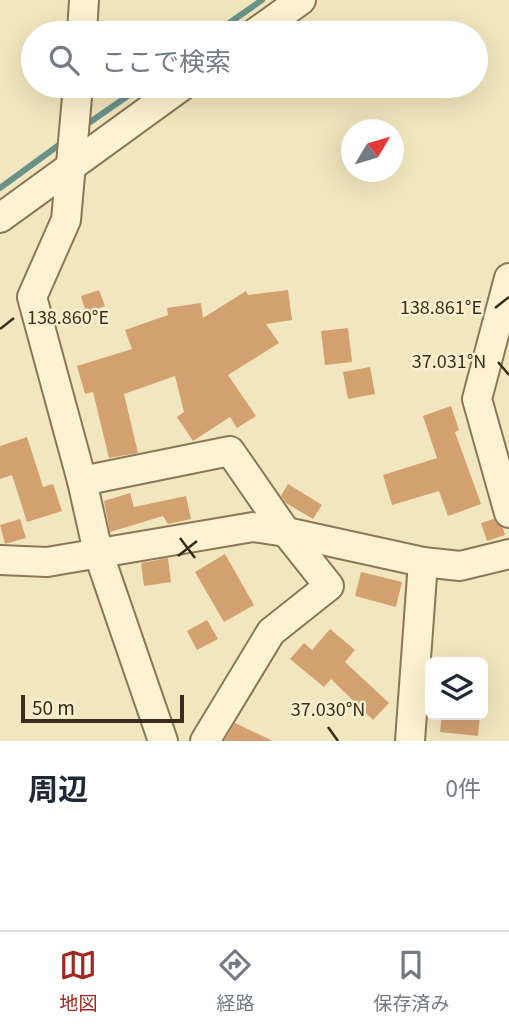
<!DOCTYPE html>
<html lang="ja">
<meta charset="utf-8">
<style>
:root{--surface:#fff;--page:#f2f2f3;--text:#1f2937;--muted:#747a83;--line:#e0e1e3;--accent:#a02820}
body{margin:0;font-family:Georgia,"Noto Sans JP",serif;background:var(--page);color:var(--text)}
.controls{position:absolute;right:21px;bottom:21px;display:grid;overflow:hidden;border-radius:10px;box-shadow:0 7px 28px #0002}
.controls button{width:63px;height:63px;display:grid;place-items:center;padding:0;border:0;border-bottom:2px solid var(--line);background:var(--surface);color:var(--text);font:35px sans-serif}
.compass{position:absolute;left:341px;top:119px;width:63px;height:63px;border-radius:50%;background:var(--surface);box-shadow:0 7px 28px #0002;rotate:52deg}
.scale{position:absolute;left:21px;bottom:18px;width:163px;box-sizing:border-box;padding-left:7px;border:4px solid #3a2c1b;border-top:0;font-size:19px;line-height:24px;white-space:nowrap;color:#3a2c1b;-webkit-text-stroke:5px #f8efce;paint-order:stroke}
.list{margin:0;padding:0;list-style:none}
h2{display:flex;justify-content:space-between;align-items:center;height:91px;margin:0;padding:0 28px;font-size:30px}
h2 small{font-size:23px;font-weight:400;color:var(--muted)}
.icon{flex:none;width:38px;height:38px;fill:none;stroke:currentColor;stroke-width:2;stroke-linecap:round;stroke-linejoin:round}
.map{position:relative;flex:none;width:509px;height:741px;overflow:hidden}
.search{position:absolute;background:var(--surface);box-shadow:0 7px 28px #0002;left:21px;right:21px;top:21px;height:77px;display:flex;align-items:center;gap:18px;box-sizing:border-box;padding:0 24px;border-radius:38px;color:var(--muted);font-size:26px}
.sheet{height:189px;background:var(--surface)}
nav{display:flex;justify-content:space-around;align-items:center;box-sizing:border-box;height:98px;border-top:2px solid var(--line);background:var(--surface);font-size:19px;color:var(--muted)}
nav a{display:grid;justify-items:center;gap:4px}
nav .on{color:var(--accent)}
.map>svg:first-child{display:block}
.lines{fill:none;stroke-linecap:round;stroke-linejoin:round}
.stream{stroke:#68928a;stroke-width:6}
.building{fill:#d3a170}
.minor-casing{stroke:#8c7655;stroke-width:32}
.minor{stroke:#fcf2d2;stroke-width:28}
.ticks{fill:none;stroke:#3a2c1b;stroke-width:2.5}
.ticks-label{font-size:18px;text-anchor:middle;fill:#3a2c1b;stroke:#f8efce;stroke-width:5;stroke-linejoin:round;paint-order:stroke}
</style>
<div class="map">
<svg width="509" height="741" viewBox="0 0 509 741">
<rect width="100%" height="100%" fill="#f2e6be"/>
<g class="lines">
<!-- stream -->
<g class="stream">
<path d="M 215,33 L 262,0"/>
<path d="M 83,127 L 142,86"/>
<path d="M 0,188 L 63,142"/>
</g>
</g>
<!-- building -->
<g class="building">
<path d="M 99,290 L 105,306 L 86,313 L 81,296 Z"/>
<path d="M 288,290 L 292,320 L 266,324 L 279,343 L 228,375 L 256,416 L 237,428 L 230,417 L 193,441 L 177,417 L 184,412 L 175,376 L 124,394 L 138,453 L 109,458 L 93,392 L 85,394 L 77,366 L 132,349 L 125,330 L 168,315 L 167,308 L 201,303 L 203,318 L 246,291 L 248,295 Z"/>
<path d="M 348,328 L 352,362 L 325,365 L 321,331 Z"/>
<path d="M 370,367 L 375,394 L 348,399 L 343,372 Z"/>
<path d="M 451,406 L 459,430 L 455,432 L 481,504 L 448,516 L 439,491 L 392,505 L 383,475 L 437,458 L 423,416 Z"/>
<path d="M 27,437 L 43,487 L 53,484 L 62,511 L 27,522 L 12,475 L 0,479 L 0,446 Z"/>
<path d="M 288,484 L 322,505 L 313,519 L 286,503 L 281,496 Z"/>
<path d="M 130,493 L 134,507 L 186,496 L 191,519 L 168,524 L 163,516 L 110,532 L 104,501 Z"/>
<path d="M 20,519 L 26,538 L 5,544 L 0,525 Z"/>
<path d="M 494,519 L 503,528 L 505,535 L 487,541 L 481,523 Z"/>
<path d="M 225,554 L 254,605 L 224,622 L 195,572 Z"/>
<path d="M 168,558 L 171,582 L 144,586 L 141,563 Z"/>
<path d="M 361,572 L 402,582 L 396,607 L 355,596 Z"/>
<path d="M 207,620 L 218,639 L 197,650 L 187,631 Z"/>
<path d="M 330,629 L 355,650 L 345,662 L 389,703 L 373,720 L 331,679 L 324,687 L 290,659 L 304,643 L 312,650 Z"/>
<path d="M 442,715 L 480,715 L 478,736 L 440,732 Z"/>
<path d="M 235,723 L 273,741 L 224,741 Z"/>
</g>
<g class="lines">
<defs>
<g id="minor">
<path d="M 82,33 L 84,0"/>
<path d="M 255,33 L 301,0"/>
<path d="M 78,86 L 66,220 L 32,297 L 82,481 L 98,552 L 163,741"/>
<path d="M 0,218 L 182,86"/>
<path d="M 509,278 L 477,399 L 509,513"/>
<path d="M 82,481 L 230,451 L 286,532 L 329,586 L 271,632 L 205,741"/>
<path d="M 0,560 L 47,562 L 253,527 L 286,532 L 423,562 L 460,566 L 509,554"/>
<path d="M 410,741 L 423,562"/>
</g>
</defs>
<!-- minor casing -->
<use href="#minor" class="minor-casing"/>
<!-- minor -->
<use href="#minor" class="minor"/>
</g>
<!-- ticks -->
<path class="ticks" d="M 495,308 L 509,297M 0,329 L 14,318M 498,362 L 509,375M 180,538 L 195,558M 178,556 L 197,541M 328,727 L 338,741"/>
<g class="ticks-label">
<text x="441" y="314">138.861°E</text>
<text x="68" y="324">138.860°E</text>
<text x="449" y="368">37.031°N</text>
<text x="328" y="716">37.030°N</text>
</g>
</svg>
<div class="controls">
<button><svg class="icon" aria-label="layers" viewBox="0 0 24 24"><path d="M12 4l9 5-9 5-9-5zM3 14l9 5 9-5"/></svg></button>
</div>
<svg class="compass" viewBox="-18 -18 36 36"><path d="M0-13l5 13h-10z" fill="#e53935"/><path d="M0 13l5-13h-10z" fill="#747a83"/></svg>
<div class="scale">50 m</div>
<div class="search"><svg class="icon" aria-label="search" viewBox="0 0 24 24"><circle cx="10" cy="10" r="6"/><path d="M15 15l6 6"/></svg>ここで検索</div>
</div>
<section class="sheet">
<h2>周辺<small>0件</small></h2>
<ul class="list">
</ul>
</section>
<nav>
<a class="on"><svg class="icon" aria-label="map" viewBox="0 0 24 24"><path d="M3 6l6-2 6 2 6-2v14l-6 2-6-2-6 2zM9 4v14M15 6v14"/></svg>地図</a>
<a><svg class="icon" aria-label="directions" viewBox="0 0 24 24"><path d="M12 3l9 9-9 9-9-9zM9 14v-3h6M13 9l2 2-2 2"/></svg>経路</a>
<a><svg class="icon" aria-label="saved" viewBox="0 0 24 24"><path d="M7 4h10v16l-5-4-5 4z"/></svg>保存済み</a>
</nav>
